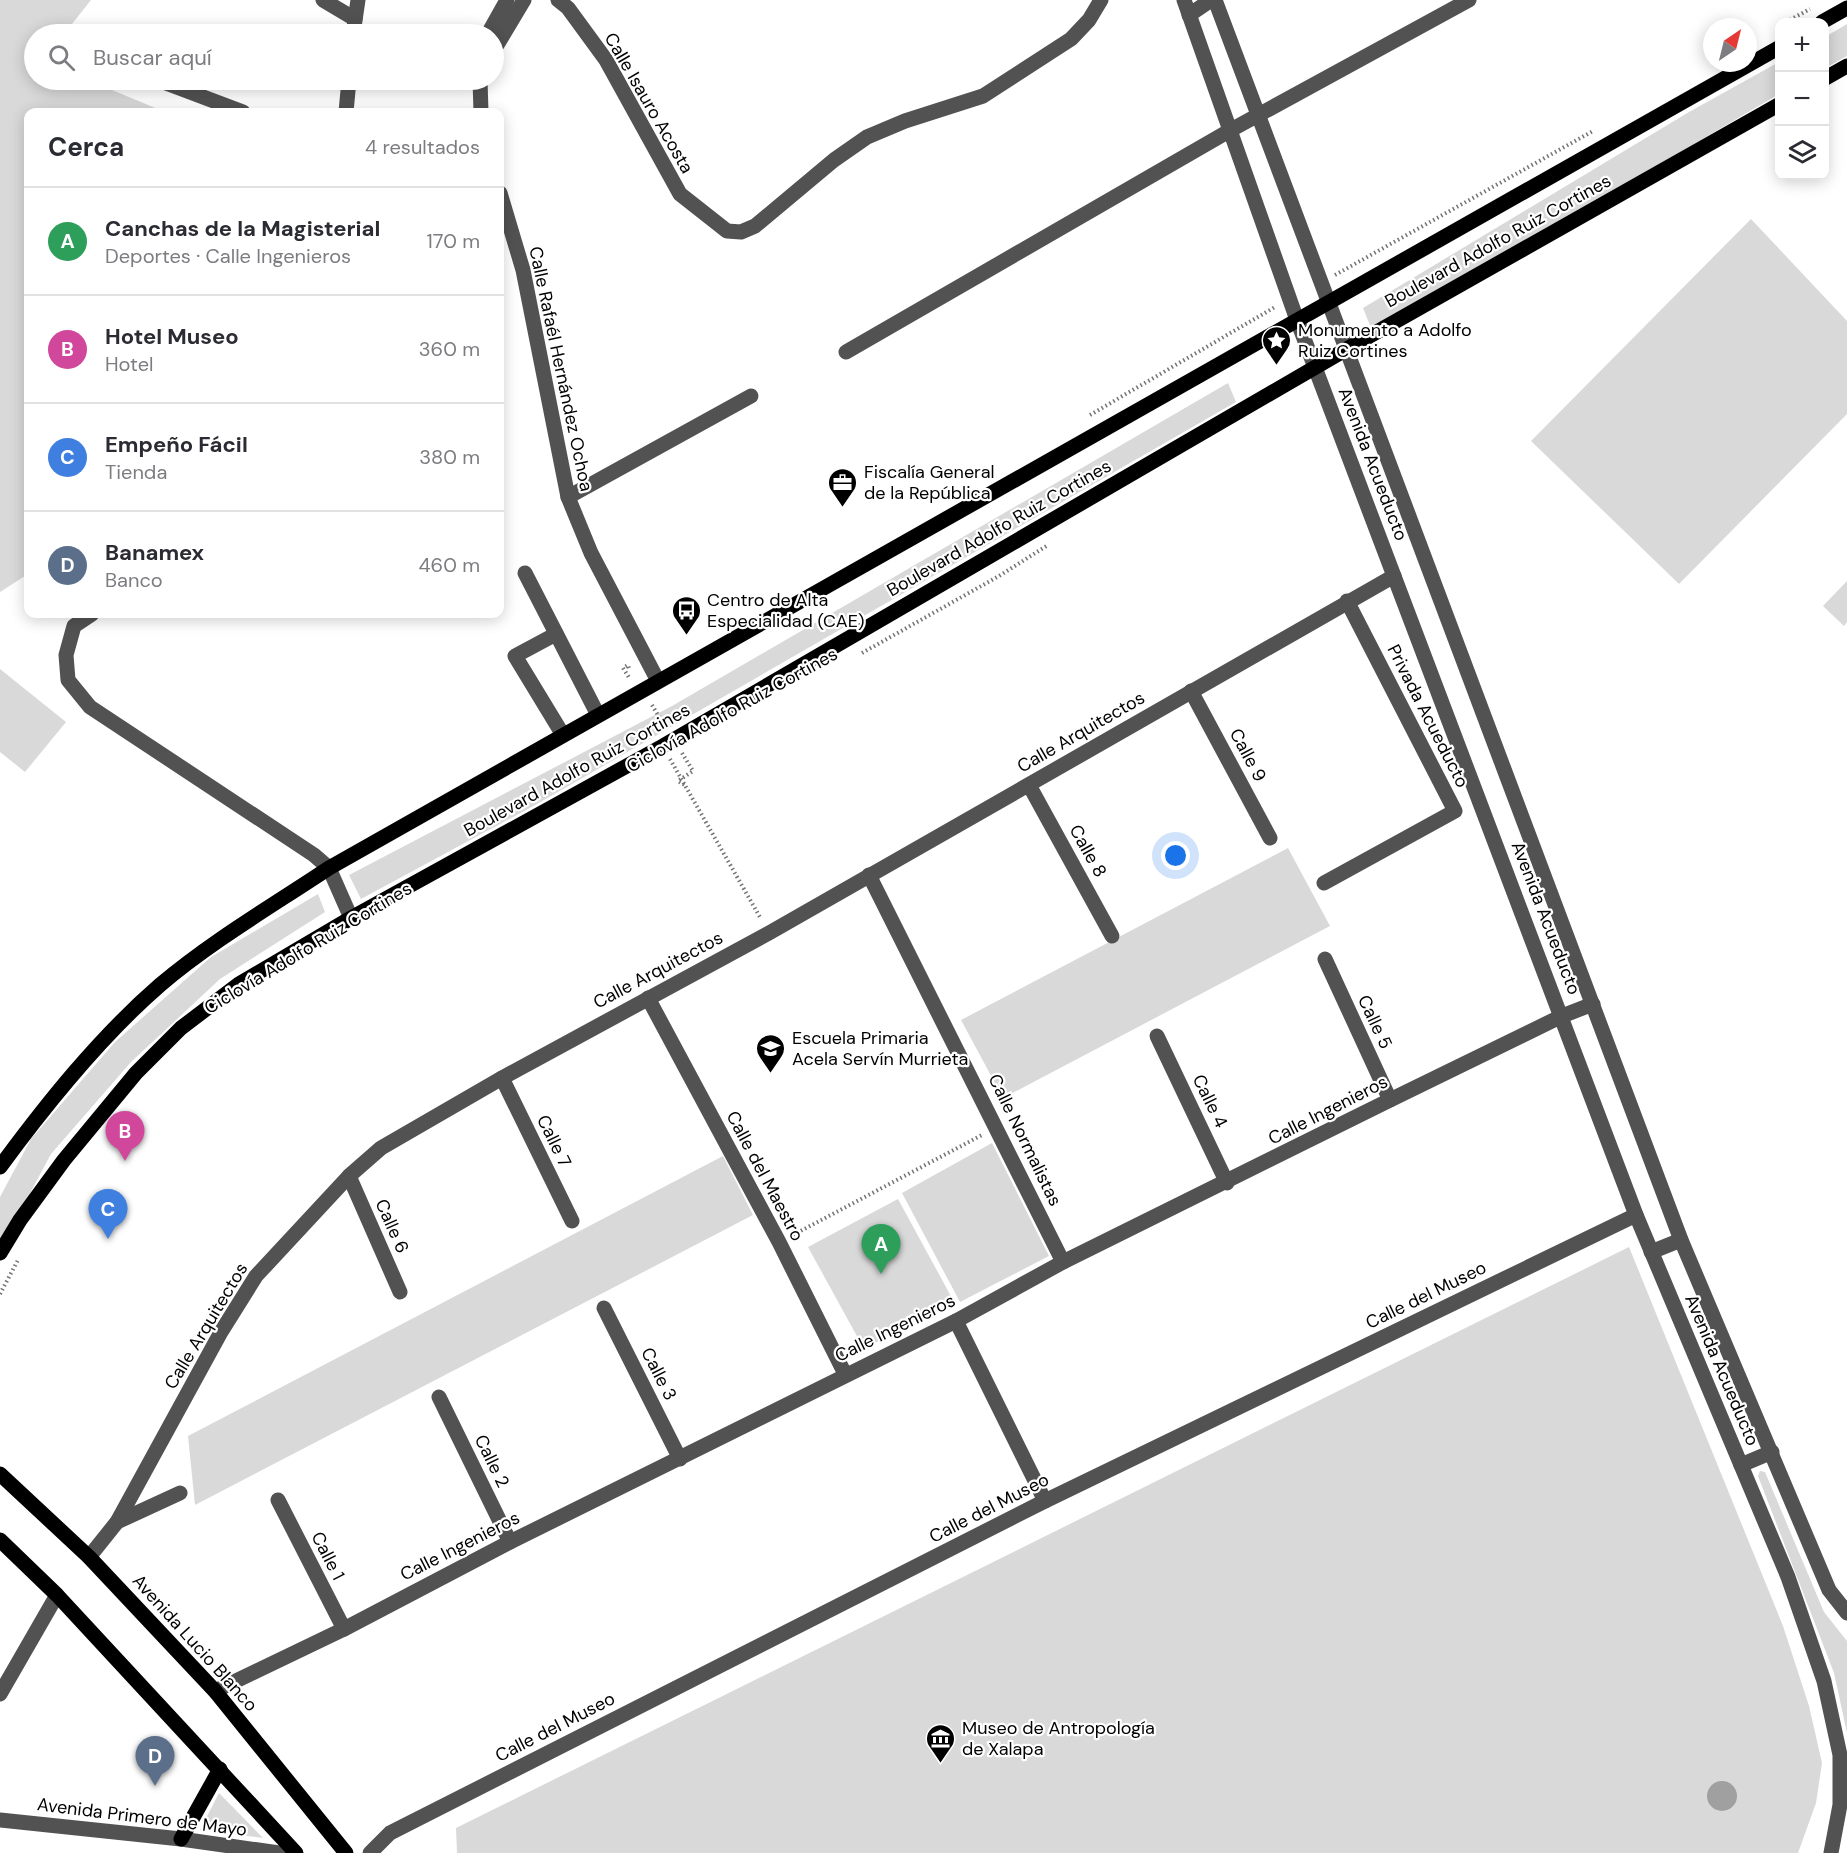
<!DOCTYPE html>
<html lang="es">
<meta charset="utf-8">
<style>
:root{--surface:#fff;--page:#f2f2f3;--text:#2b2b33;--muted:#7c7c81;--line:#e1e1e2;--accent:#2563eb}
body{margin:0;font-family:"DM Sans",sans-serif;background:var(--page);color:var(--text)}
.controls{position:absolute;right:18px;top:18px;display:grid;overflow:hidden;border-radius:12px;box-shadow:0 3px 15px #0003}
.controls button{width:54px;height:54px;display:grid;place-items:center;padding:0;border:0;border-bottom:2px solid var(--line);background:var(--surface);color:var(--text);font:30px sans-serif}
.compass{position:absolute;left:1703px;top:18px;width:54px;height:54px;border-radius:50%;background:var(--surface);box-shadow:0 3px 15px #0003;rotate:35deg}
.you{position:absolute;left:1176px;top:856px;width:21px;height:21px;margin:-15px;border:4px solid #fff;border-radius:50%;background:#1a73e8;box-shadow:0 0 0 9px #1a73e833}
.badge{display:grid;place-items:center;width:39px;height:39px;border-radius:50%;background:var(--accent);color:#fff;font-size:20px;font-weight:700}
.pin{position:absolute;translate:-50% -50px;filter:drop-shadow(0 2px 3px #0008)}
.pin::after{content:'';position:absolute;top:32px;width:21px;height:18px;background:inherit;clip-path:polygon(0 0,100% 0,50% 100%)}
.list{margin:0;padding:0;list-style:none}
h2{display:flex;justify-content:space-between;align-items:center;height:78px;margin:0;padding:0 24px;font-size:26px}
h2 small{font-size:20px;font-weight:400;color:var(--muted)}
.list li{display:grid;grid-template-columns:39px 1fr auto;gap:18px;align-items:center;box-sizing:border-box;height:108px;padding:0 24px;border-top:2px solid var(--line)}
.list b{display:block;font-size:22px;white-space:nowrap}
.list p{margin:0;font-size:20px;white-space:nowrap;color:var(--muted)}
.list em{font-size:20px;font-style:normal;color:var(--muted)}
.icon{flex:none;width:33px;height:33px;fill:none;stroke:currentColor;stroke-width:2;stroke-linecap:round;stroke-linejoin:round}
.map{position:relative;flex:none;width:1847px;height:1853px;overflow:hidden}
.search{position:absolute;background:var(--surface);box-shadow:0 3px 15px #0003;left:24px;top:24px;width:480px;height:66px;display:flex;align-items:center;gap:15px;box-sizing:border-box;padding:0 21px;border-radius:33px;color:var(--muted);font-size:22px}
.panel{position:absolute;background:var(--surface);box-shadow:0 3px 15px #0003;left:24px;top:108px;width:480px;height:510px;border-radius:12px}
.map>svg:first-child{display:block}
.green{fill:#d9d9d9}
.water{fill:#a0a0a0}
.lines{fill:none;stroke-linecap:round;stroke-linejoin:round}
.path{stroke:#747474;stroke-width:4;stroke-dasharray:1.5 3;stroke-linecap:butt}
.minor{stroke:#525252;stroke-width:15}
.major{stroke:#000;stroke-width:15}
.labels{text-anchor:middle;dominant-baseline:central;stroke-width:4.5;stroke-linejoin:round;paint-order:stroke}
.street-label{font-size:18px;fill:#000;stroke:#fff}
.poi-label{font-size:18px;fill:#000;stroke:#fff;text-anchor:start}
</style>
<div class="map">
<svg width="1847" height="1853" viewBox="0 0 1847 1853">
<rect width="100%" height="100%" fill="#fff"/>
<!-- green -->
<g class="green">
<path d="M 0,0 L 91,0 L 64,34 L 34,34 L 34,80 L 88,80 L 165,112 L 28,112 L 28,574 L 0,592 Z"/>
<path d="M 1847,24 L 1847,56 L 1825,68 L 1825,37 Z"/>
<path d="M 1779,62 L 1779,94 L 1373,333 L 1363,308 L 1689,112 Z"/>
<path d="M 1751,219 L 1847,321 L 1847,414 L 1679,584 L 1531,441 Z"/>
<path d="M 1228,383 L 1236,402 L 537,804 L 361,899 L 349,875 L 672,706 Z"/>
<path d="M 1847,581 L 1847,622 L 1844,626 L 1823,606 Z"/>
<path d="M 0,669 L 66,722 L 25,772 L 0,752 Z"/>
<path d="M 1288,848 L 1330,926 L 1003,1098 L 961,1020 Z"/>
<path d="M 318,894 L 325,912 L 220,979 L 131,1062 L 51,1154 L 0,1249 L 0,1197 L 31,1139 L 115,1042 L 211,957 Z"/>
<path d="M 992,1143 L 1049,1256 L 960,1302 L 902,1193 Z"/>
<path d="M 723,1156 L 753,1215 L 195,1505 L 188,1436 Z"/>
<path d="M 898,1199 L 953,1300 L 864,1349 L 808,1247 Z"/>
<path d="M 1629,1247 L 1783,1626 L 1809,1706 L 1822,1763 L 1816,1803 L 1798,1853 L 457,1853 L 456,1828 Z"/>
<path d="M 1760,1471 L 1765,1472 L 1824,1612 L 1847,1641 L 1847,1733 L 1834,1673 L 1758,1476 Z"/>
<path d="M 219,1793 L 263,1838 L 200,1830 Z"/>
</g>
<!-- water -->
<circle class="water" cx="1722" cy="1796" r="15"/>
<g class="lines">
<!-- path -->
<g class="path">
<path d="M 1786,22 L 1810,9"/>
<path d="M 1335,275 L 1593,131"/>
<path d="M 1090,415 L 1275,307"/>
<path d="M 862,653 L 999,576 L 1048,545"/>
<path d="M 629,668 L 628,665 L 623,668 L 630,679"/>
<path d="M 652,705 L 665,727"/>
<path d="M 682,753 L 693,771 L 678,781 L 686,786"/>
<path d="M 670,759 L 761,919"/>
<path d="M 793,1235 L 982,1135"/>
<path d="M 0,1294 L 18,1260"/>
</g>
<!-- minor -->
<g class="minor">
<path d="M 323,0 L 355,19"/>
<path d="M 558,0 L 568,8 L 606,60 L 680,194 L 727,231 L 741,232 L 755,226 L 834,160 L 867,137 L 905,121 L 983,96 L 1071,39 L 1089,20 L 1101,0"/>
<path d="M 1184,0 L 1297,320 L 1636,1215 L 1788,1577 L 1824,1681 L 1840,1755 L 1840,1805 L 1831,1853"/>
<path d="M 1215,0 L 1681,1240 L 1829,1590 L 1847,1613"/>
<path d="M 1189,15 L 1211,0"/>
<path d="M 353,34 L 358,0"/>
<path d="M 488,34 L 507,0"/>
<path d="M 494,50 L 524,0"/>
<path d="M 158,80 L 243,112"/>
<path d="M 480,80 L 481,112"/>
<path d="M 346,112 L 349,80"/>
<path d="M 500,193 L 523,270 L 568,497 L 591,553 L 658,681"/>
<path d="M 846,352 L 1229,131 L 1469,0"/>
<path d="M 568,497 L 751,396"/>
<path d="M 525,573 L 598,715"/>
<path d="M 92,614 L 74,626 L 66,655 L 68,680 L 90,707 L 314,855 L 329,868 L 351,918"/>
<path d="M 556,634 L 515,656 L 563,735"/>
<path d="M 1191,691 L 1270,838"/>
<path d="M 1029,785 L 1112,936"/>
<path d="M 869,875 L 1063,1262"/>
<path d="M 1324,883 L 1455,811 L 1347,601"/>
<path d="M 1325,959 L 1390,1100"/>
<path d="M 648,998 L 779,1242 L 845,1374"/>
<path d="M 1157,1036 L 1227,1183"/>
<path d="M 502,1078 L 572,1221"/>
<path d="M 349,1176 L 400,1292"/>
<path d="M 1651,1252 L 1681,1240"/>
<path d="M 604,1308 L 680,1459"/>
<path d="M 956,1321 L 1045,1501"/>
<path d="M 439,1397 L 510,1542"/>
<path d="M 1741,1465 L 1772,1452"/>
<path d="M 278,1500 L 344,1629"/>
<path d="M 117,1522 L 180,1493"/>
<path d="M 89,1557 L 117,1522 L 221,1332 L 256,1276 L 349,1176 L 381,1148 L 502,1078 L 769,933 L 1394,576"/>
<path d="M 215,1691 L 344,1629 L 510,1542 L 956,1321 L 1063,1262 L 1390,1100 L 1562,1016 L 1593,1004"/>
<path d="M 0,1694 L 57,1595"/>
<path d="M 0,1820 L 181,1839 L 279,1853"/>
<path d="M 370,1853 L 390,1833 L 1045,1501 L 1636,1215"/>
</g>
<!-- major -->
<g class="major">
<path d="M 1822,22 L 1847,8"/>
<path d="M 1824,79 L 1847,66"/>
<path d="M 0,1167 C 47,1103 100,1037 160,985 C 212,941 272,906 329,868 L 1780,47"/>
<path d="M 0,1253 L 20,1220 L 64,1160 L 136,1073 L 181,1028 L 239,984 L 351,918 L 663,746 L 1345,350 L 1780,104"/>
<path d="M 0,1474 L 89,1557 L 215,1691 L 346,1853"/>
<path d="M 0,1540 L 57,1595 L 296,1853"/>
<path d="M 181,1839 L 220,1769"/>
</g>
</g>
<!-- icons -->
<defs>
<symbol id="sight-pin" viewBox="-11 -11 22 30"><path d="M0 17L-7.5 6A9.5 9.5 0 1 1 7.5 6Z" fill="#000" stroke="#fff"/><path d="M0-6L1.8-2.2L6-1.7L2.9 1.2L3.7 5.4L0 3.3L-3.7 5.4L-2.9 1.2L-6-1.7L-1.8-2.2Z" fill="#fff"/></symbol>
<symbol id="office-pin" viewBox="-11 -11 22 30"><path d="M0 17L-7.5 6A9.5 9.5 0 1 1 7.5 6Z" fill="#000" stroke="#fff"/><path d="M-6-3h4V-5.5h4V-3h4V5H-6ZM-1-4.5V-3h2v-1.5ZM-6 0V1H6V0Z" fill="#fff"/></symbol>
<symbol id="bus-pin" viewBox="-11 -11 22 30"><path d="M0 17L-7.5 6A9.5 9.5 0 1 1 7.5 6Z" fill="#000" stroke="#fff"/><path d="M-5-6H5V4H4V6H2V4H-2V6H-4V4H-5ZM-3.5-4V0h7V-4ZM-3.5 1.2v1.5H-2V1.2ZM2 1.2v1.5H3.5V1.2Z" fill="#fff"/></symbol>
<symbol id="school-pin" viewBox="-11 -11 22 30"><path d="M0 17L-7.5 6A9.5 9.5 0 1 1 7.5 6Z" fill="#000" stroke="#fff"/><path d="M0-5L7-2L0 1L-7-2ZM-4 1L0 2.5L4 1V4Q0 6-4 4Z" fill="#fff"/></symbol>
<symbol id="museum-pin" viewBox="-11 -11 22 30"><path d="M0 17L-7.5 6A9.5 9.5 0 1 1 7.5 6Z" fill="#000" stroke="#fff"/><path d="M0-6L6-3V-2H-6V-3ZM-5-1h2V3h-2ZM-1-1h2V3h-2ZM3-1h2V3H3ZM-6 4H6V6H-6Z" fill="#fff"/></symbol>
</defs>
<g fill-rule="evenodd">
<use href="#sight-pin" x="1260" y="324" width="33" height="45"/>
<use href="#office-pin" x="826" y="466" width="33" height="45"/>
<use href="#bus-pin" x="670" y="594" width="33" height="45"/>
<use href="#school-pin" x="754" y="1032" width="33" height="45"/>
<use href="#museum-pin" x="924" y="1722" width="33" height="45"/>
</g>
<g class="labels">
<!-- street labels -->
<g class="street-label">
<text transform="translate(649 103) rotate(60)">Calle Isauro Acosta</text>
<text transform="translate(1498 241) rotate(-29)">Boulevard Adolfo Ruiz Cortines</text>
<text transform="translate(561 369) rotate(78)">Calle Rafaél Hernández Ochoa</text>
<text transform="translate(1373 464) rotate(69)">Avenida Acueducto</text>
<text transform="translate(999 528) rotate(-30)">Boulevard Adolfo Ruiz Cortines</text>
<text transform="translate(732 710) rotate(-29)">Ciclovía Adolfo Ruiz Cortines</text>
<text transform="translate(1428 716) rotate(63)">Privada Acueducto</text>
<text transform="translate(1081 732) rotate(-30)">Calle Arquitectos</text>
<text transform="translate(1248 755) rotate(62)">Calle 9</text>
<text transform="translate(577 770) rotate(-29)">Boulevard Adolfo Ruiz Cortines</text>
<text transform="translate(1088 851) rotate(61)">Calle 8</text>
<text transform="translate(1546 918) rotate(69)">Avenida Acueducto</text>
<text transform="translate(308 948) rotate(-31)">Ciclovía Adolfo Ruiz Cortines</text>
<text transform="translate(658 970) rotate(-28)">Calle Arquitectos</text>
<text transform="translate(1375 1022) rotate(65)">Calle 5</text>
<text transform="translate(1210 1101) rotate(64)">Calle 4</text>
<text transform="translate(1328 1110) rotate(-27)">Calle Ingenieros</text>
<text transform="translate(1025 1140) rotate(64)">Calle Normalistas</text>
<text transform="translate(554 1141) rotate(64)">Calle 7</text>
<text transform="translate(765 1176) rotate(62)">Calle del Maestro</text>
<text transform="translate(392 1226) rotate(66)">Calle 6</text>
<text transform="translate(1426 1295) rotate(-26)">Calle del Museo</text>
<text transform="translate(206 1326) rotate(-59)">Calle Arquitectos</text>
<text transform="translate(895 1328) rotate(-26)">Calle Ingenieros</text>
<text transform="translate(1722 1370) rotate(67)">Avenida Acueducto</text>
<text transform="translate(659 1374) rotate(63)">Calle 3</text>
<text transform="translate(492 1461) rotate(64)">Calle 2</text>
<text transform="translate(989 1508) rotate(-27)">Calle del Museo</text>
<text transform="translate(460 1546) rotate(-27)">Calle Ingenieros</text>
<text transform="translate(328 1556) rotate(63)">Calle 1</text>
<text transform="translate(195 1643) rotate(48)">Avenida Lucio Blanco</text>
<text transform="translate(555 1727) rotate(-27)">Calle del Museo</text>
<text transform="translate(142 1817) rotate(7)">Avenida Primero de Mayo</text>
</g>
<!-- poi labels -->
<g class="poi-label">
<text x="1298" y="330">Monumento a Adolfo<tspan x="1298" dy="21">Ruiz Cortines</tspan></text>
<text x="864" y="472">Fiscalía General<tspan x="864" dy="21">de la República</tspan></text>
<text x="707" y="600">Centro de Alta<tspan x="707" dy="21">Especialidad (CAE)</tspan></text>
<text x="792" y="1038">Escuela Primaria<tspan x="792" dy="21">Acela Servín Murrieta</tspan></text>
<text x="962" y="1728">Museo de Antropología<tspan x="962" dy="21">de Xalapa</tspan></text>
</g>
</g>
</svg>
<div class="controls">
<button>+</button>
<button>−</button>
<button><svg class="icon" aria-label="layers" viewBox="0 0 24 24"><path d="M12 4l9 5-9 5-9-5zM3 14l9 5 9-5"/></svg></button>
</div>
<svg class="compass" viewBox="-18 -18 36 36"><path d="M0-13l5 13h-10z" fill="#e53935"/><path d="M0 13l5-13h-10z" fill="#7c7c81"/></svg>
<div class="you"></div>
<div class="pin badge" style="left:881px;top:1274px;background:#2e9e5b">A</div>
<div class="pin badge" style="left:125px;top:1161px;background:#d1479c">B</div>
<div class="pin badge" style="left:108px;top:1239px;background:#3f7fe0">C</div>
<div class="pin badge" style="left:155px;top:1786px;background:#5c6f8a">D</div>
<div class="search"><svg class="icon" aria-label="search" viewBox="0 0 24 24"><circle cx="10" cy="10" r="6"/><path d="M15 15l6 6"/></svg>Buscar aquí</div>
<section class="panel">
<h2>Cerca<small>4 resultados</small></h2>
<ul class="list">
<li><span class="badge" style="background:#2e9e5b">A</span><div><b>Canchas de la Magisterial</b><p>Deportes · Calle Ingenieros</p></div><em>170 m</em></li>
<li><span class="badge" style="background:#d1479c">B</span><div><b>Hotel Museo</b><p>Hotel</p></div><em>360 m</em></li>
<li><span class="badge" style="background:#3f7fe0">C</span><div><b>Empeño Fácil</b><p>Tienda</p></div><em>380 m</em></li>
<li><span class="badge" style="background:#5c6f8a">D</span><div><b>Banamex</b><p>Banco</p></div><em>460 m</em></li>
</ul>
</section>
</div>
